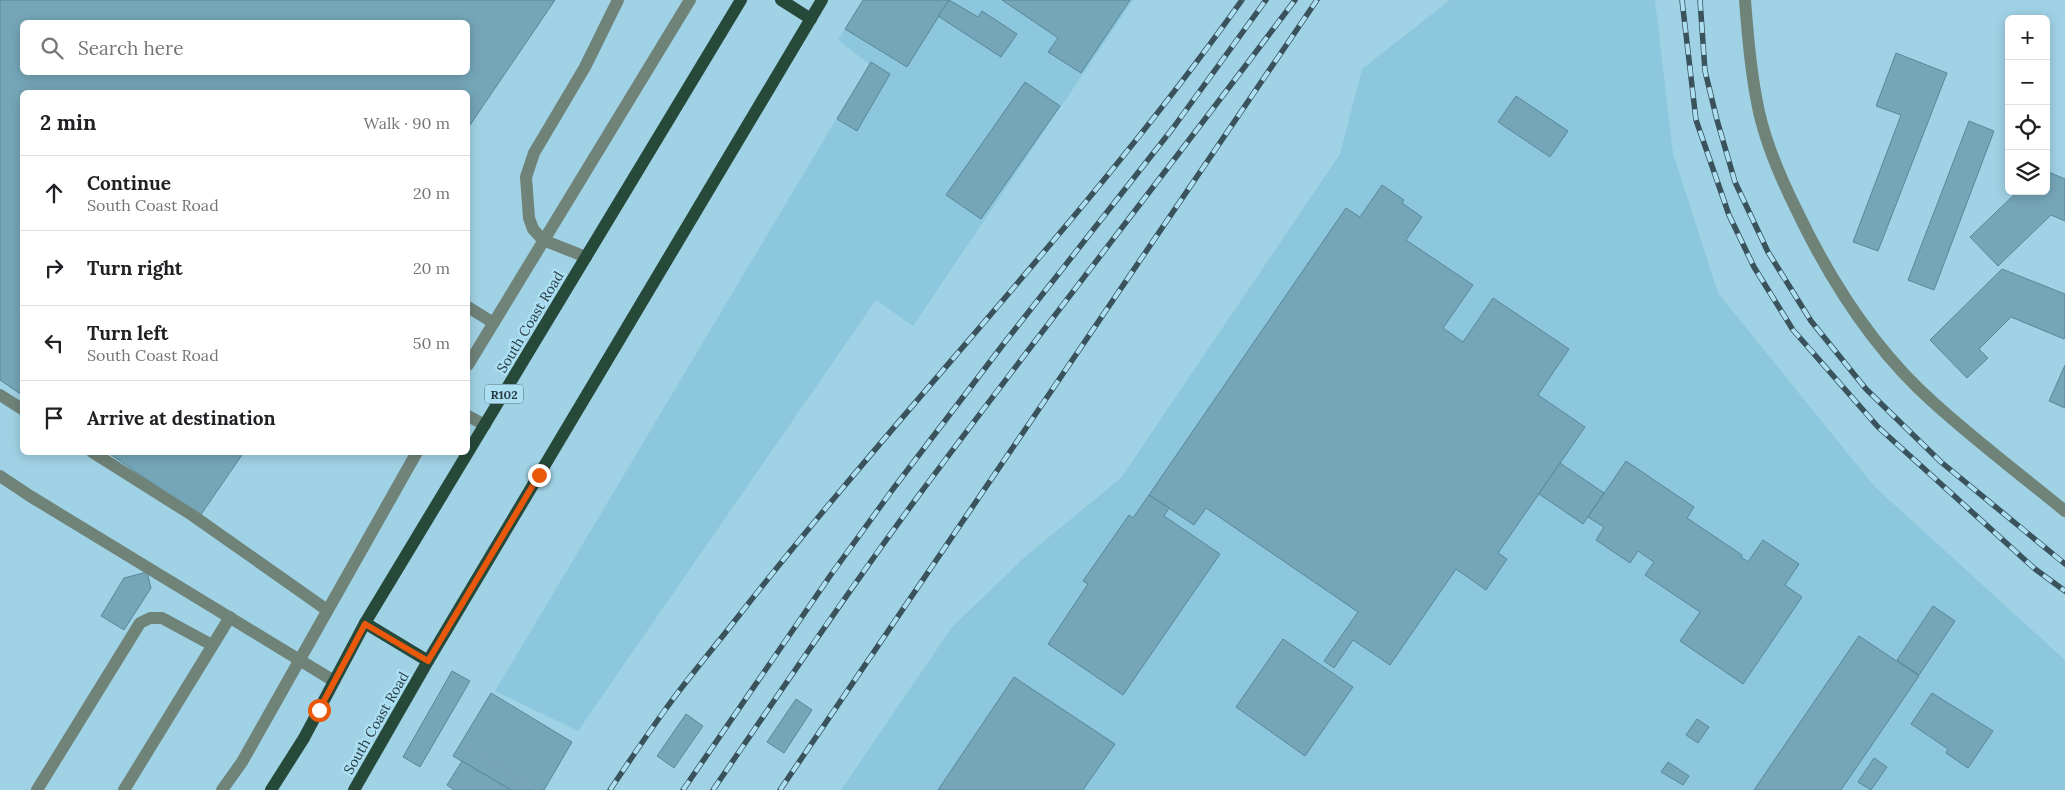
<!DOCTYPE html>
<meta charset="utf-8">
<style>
:root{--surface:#fff;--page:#f6f6f6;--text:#202124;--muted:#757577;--line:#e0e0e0}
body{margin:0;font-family:Lora,serif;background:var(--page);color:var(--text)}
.controls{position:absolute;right:15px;top:15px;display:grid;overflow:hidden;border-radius:8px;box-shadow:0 2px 12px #0003}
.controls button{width:45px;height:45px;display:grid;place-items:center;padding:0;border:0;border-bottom:1px solid var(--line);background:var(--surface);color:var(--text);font:25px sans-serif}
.stop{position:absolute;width:15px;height:15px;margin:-11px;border:4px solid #ea580c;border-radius:50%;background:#fff}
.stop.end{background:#ea580c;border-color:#fff;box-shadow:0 1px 5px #0008}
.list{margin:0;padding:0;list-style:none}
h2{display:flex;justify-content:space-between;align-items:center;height:65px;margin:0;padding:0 20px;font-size:21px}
h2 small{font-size:16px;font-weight:400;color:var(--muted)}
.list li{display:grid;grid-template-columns:32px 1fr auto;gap:15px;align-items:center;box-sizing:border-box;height:75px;padding:0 20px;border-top:1px solid var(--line)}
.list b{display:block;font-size:19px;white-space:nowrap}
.list p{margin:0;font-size:16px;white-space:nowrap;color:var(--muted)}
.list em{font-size:16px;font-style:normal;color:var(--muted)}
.icon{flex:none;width:28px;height:28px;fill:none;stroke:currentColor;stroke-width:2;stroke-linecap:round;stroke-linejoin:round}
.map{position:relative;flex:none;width:2065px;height:790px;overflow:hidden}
.search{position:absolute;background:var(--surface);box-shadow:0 2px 12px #0003;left:20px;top:20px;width:450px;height:55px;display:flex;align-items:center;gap:12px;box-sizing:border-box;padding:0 18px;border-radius:8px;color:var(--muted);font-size:19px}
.panel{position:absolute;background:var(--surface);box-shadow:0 2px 12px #0003;left:20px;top:90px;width:450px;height:365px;border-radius:8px}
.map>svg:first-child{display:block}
.built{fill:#8dc7de}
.building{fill:#75a6b8;stroke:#58879a;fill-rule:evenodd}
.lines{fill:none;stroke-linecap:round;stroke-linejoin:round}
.path{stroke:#7ca5b5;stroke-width:3;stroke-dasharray:4 2.5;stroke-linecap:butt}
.minor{stroke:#708379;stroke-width:12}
.major{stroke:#26493a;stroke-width:12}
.rail-casing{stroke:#3a525b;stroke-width:5.5}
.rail{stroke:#addff3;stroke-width:4;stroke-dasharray:11;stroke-linecap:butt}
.route{stroke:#ea580c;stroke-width:6}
.labels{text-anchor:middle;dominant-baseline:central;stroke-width:5;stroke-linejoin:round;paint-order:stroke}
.shield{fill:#addff3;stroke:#516e79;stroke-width:1}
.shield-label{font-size:12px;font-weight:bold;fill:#293d45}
.street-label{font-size:14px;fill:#293d45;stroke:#addff3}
</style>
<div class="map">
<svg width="2065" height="790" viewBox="0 0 2065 790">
<rect width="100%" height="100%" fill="#a0d2e5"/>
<!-- built -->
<g class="built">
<path d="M 863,0 L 1133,0 L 913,326 L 876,300 L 578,731 L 495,691 L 869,64 L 838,40 Z"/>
<path d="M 1450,0 L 1655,0 L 1673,153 L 1718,293 L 1875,487 L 2065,660 L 2065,790 L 841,790 L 952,627 L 1027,555 L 1121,478 L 1340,154 L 1362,69 Z"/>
</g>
<!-- building -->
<g class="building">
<path d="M 0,0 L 555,0 L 468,128 L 468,92 L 22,92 L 22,395 L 0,380 ZM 22,22 L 468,22 L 468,72 L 22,72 Z"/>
<path d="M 863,0 L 949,0 L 907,67 L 845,29 Z"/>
<path d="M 949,0 L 978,17 L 982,11 L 1017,34 L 1001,57 L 938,16 Z"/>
<path d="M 1002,0 L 1130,0 L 1081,73 L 1048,52 L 1058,38 Z"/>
<path d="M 1896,53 L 1947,73 L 1878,251 L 1853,242 L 1901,115 L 1876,106 Z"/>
<path d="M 871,62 L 890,74 L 857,131 L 837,119 Z"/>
<path d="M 1025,82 L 1060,106 L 981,219 L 946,195 Z"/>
<path d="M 1516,96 L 1568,131 L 1550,157 L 1498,122 Z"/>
<path d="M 1969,121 L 1994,131 L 1934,290 L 1908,280 Z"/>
<path d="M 2046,171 L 2065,179 L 2065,221 L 2051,215 L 1998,266 L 1970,237 L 2018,191 L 2046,191 Z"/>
<path d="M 1382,185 L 1404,200 L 1402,203 L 1422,217 L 1406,240 L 1473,285 L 1443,328 L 1463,342 L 1493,298 L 1569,349 L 1538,395 L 1585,427 L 1498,553 L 1507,559 L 1486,590 L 1456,569 L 1390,665 L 1353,640 L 1334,668 L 1324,661 L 1358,612 L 1206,508 L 1194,525 L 1149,495 L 1346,208 L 1360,217 Z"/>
<path d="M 2002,269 L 2065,294 L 2065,337 L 2064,339 L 2011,317 L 1979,349 L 1988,358 L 1967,378 L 1930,340 Z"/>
<path d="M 2065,365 L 2065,408 L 2049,401 Z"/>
<path d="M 107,452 L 244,452 L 200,516 Z"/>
<path d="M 1626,461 L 1694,507 L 1687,518 L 1742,555 L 1741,557 L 1748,562 L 1763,540 L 1799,564 L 1785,585 L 1802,597 L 1743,684 L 1680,641 L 1700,612 L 1645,575 L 1654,562 L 1638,551 L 1630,563 L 1596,540 L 1604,527 L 1588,517 Z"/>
<path d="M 1560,463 L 1604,493 L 1583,524 L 1539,494 Z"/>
<path d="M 1149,495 L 1169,508 L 1164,516 L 1220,554 L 1123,695 L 1048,644 L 1088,584 L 1083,581 L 1129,515 L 1133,518 Z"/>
<path d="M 147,572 L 151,588 L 124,630 L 101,616 L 124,578 Z"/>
<path d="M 1933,606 L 1955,621 L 1919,675 L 1897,660 Z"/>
<path d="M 1859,636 L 1919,676 L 1841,790 L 1754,790 Z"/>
<path d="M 1283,639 L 1353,687 L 1305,756 L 1236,707 Z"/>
<path d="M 452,671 L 470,681 L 420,767 L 403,757 Z"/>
<path d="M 1014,677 L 1115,744 L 1083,790 L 938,790 Z"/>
<path d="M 491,693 L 572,742 L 544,790 L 511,790 L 453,756 Z"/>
<path d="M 1932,693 L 1993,731 L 1968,768 L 1946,753 L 1948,749 L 1911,724 Z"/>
<path d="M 796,699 L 812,710 L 784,753 L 767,742 Z"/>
<path d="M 686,714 L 703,726 L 674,768 L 657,756 Z"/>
<path d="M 1697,719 L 1709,727 L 1698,743 L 1686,735 Z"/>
<path d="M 1874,758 L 1887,767 L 1871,790 L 1858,782 Z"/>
<path d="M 462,761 L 511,790 L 454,790 L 447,785 Z"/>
<path d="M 1668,762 L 1689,776 L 1683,785 L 1661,772 Z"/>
</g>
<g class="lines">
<!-- path -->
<path class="path" d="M 462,744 L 538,790"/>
<!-- minor -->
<g class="minor">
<path d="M 1745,0 C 1748,38 1751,75 1759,112 C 1767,147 1781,179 1797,211 C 1831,282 1874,350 1934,403 C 1976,441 2021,475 2065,511"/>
<path d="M 586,257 L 543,240 L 533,229 L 529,218 L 526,177 L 534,153 L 585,67 L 618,0"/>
<path d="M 468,307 L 492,322"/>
<path d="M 468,365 L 690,0"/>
<path d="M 0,395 L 22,409"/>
<path d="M 468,416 L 485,425"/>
<path d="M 92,452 L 192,515 L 327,610"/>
<path d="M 0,476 L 30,496 L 334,681"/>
<path d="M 37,790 L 140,623 L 150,618 L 162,618 L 212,645"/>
<path d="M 124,790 L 230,617"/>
<path d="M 222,790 L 242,762 L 417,452"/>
</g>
<!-- major -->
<g class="major">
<path d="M 781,0 L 811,19"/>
<path d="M 365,623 L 428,661"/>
<path d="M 271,790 L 304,738 L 365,623 L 741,0"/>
<path d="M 354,790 L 428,661 L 822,0"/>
</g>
<defs>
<g id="rail">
<path d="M 1682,0 L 1696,120 L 1729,215 L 1754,267 L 1793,330 L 1878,427 L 2035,569 L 2065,591"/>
<path d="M 1700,0 L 1705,71 L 1717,120 L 1735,182 L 1768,252 L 1811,321 L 1866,389 L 1941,462 L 2065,564"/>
<path d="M 610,790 C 628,763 646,736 665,710 C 687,679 713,649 737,618 C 901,408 1088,217 1242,0"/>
<path d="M 683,790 L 830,576 L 893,489 L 1005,342 L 1173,128 L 1266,0"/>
<path d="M 713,790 C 780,692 846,594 916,499 C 1041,331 1170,167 1295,0"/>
<path d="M 780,790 L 1317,0"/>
</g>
</defs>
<!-- rail casing -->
<use href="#rail" class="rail-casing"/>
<!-- rail -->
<use href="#rail" class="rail"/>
</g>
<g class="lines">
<!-- route -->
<path class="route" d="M 319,710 L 365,624 L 428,661 L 539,475"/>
</g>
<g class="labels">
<!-- shield labels -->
<rect class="shield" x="485" y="384.5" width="38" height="19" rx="4"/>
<g class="shield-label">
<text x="504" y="394">R102</text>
</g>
<!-- street labels -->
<g class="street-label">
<text transform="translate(530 322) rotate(-59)">South Coast Road</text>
<text transform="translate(376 723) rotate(-60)">South Coast Road</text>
</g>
</g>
</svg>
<div class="controls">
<button>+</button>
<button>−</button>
<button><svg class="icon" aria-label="locate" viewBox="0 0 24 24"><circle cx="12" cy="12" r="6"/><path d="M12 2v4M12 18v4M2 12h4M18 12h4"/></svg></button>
<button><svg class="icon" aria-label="layers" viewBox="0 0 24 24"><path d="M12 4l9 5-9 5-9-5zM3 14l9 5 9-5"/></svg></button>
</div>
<div class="stop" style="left:319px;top:710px"></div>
<div class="stop end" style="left:539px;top:475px"></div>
<div class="search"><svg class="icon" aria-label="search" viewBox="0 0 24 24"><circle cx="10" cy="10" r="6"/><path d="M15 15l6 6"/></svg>Search here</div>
<section class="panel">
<h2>2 min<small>Walk · 90 m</small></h2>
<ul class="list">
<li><svg class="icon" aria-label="ahead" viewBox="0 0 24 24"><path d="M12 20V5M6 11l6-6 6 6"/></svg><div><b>Continue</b><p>South Coast Road</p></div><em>20 m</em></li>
<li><svg class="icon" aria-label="right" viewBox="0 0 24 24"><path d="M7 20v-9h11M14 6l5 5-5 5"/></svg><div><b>Turn right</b></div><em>20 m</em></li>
<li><svg class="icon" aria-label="left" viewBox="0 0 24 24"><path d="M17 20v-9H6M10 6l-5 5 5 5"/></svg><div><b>Turn left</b><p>South Coast Road</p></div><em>50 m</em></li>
<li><svg class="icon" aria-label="arrive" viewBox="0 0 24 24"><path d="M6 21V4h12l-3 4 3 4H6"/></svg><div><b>Arrive at destination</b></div></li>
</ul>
</section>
</div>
